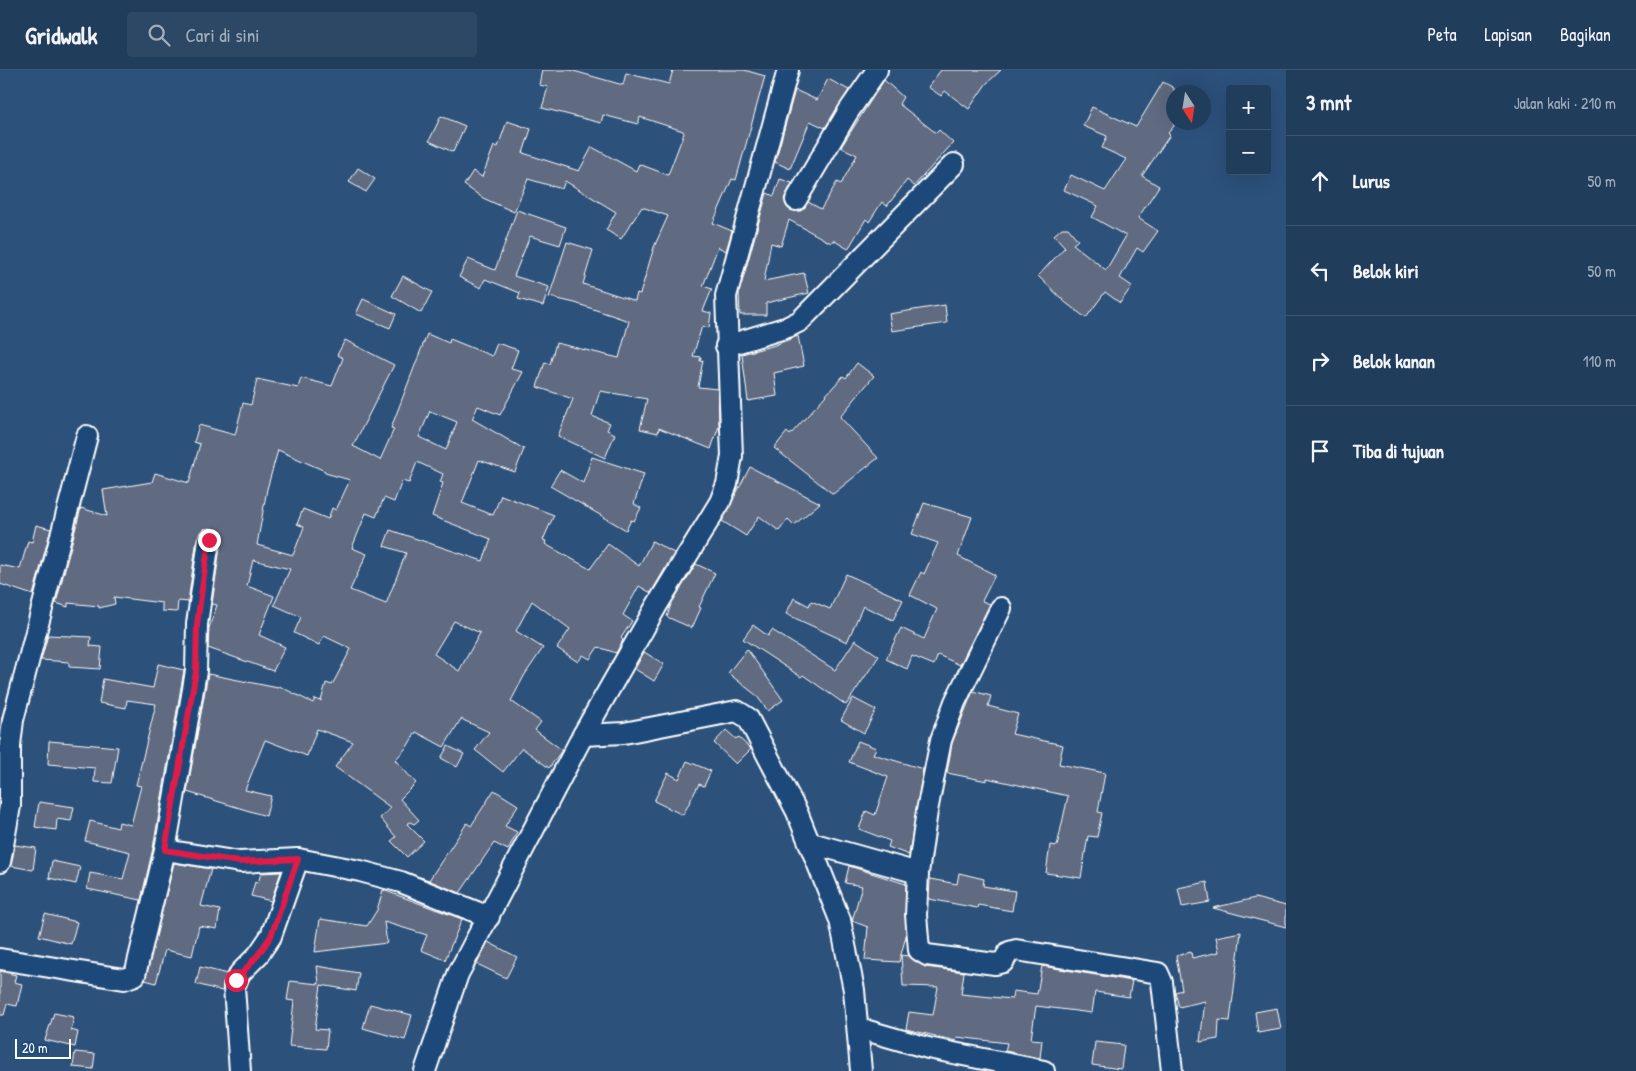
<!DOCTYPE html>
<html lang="id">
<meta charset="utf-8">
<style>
:root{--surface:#213d5c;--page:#2d4865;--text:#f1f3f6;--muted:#a2aebb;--line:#3e5672}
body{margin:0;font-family:"Patrick Hand",sans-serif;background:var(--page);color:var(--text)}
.controls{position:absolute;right:15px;top:15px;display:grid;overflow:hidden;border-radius:5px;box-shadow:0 5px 20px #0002}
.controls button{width:45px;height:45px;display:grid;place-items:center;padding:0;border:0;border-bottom:1px solid var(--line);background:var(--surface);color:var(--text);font:25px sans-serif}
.compass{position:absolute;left:1166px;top:15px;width:45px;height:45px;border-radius:50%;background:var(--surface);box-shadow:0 5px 20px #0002;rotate:168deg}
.scale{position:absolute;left:15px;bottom:12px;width:56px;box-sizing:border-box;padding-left:5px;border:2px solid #fff;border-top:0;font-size:14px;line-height:18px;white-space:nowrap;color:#fff;-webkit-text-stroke:4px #1f4a7a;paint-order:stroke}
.stop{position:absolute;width:15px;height:15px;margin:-11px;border:4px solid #e11d48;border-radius:50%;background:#fff}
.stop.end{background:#e11d48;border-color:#fff;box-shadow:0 1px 5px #0008}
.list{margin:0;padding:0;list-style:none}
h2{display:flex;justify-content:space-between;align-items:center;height:65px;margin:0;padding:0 20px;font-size:21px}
h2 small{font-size:16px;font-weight:400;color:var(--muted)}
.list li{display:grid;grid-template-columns:32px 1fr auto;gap:15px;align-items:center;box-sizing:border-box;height:90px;padding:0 20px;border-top:1px solid var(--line)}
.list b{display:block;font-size:19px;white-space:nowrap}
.list em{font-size:16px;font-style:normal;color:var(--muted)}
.icon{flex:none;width:28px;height:28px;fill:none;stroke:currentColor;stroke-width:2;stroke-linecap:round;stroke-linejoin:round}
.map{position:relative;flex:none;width:1286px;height:1001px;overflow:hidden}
header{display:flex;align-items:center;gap:30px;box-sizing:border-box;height:70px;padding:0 25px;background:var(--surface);border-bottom:1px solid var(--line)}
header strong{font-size:24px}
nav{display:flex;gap:28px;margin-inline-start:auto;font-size:18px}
.search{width:350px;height:45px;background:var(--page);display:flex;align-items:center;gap:12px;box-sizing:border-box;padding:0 18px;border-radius:5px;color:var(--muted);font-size:19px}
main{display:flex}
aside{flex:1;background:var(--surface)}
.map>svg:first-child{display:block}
.building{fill:#606b80;stroke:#fff;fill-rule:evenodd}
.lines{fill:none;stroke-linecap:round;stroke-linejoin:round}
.minor-casing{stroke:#fff;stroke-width:24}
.minor{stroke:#1f4a7a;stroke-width:20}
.route{stroke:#e11d48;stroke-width:6}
</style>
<header>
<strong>Gridwalk</strong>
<div class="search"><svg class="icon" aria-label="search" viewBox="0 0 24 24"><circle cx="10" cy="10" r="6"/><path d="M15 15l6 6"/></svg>Cari di sini</div>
<nav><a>Peta</a><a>Lapisan</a><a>Bagikan</a></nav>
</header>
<main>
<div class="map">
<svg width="1286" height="1001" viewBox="0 0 1286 1001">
<rect width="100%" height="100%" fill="#2c517b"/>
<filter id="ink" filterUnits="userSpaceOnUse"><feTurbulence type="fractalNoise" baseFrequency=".02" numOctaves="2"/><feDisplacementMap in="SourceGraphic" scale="10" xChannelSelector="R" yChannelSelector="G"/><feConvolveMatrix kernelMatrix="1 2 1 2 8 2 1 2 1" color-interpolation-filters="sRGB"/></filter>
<g filter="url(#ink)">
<!-- building -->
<g class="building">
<path d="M 542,0 L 570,0 L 623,15 L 626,3 L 669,14 L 673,0 L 744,0 L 765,6 L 736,110 L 732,109 L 713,153 L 732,161 L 726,181 L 718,177 L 703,216 L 712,219 L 703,241 L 711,243 L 709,258 L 702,256 L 693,286 L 701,287 L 700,291 L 703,290 L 698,317 L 718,319 L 719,356 L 711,379 L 659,358 L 658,363 L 640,359 L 647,329 L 600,321 L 592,346 L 610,353 L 607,360 L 615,364 L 605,388 L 558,366 L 573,329 L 537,317 L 545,292 L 550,294 L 556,273 L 619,288 L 629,251 L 575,233 L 549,227 L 567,172 L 593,180 L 583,214 L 635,231 L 637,223 L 640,224 L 654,177 L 668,146 L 642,137 L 621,169 L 606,160 L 616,142 L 565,111 L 562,119 L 528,109 L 514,142 L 483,128 L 464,115 L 473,101 L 482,107 L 494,76 L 498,77 L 507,51 L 531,59 L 523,83 L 579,101 L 592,77 L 636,101 L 639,94 L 668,105 L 684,63 L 683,61 L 640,47 L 638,54 L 603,45 L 601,53 L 542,38 L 548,17 L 539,15 Z"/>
<path d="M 941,0 L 1001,0 L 986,14 L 969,39 L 945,21 L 941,26 L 928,17 Z"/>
<path d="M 828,9 L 849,20 L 825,58 L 810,51 L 790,99 L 775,92 L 795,20 L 817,30 Z"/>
<path d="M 884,10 L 903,27 L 899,34 L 936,63 L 939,60 L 953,73 L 914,116 L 907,110 L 887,136 L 882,132 L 869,152 L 866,149 L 848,179 L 833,170 L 831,173 L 789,150 L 781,176 L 771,173 L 764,211 L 804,203 L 809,223 L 766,233 L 766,245 L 740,245 L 739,223 L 767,123 L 774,126 L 780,109 L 792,113 L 784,129 L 790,140 L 801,141 L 808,132 L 821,139 L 837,112 L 841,114 L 857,85 L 841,77 Z"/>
<path d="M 1163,12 L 1174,18 L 1174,56 L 1168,63 L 1170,65 L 1142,106 L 1159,116 L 1138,148 L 1158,161 L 1143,182 L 1137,178 L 1120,208 L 1132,216 L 1120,233 L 1105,222 L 1086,248 L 1066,233 L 1038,206 L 1065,177 L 1054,165 L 1062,158 L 1068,158 L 1078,170 L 1073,174 L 1106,200 L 1126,166 L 1092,147 L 1098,136 L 1064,120 L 1071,105 L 1105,121 L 1126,89 L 1102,78 L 1107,66 L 1083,56 L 1092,37 L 1136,57 Z"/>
<path d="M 441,46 L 465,56 L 453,82 L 429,71 Z"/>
<path d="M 358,98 L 375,109 L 366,122 L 349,112 Z"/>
<path d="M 517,140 L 566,157 L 560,175 L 530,166 L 514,206 L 549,217 L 543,236 L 518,229 L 520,223 L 485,209 L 481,218 L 459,207 L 468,189 L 495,200 Z"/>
<path d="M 403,206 L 432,222 L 421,243 L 392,226 Z"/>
<path d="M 363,229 L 396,244 L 390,258 L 356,244 Z"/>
<path d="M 945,235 L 947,253 L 892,261 L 889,244 Z"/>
<path d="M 427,264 L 449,273 L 450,269 L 492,286 L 497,273 L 518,280 L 511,299 L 523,302 L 500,345 L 478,336 L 472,349 L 524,379 L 515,402 L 479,390 L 462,433 L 493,445 L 501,425 L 554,445 L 543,470 L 546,471 L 545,474 L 590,499 L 608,474 L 639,496 L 652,471 L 674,483 L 651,523 L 639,516 L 623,545 L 632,551 L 621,568 L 623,570 L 616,583 L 598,577 L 590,589 L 583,585 L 578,592 L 557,578 L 570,559 L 532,531 L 516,561 L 543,578 L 524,606 L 511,631 L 541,652 L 535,660 L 562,680 L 549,698 L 522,678 L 503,702 L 475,680 L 489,662 L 461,649 L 444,677 L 416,662 L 407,677 L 395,690 L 416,713 L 400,729 L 419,750 L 414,754 L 410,752 L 407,754 L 424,771 L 407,787 L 391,771 L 396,767 L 380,748 L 391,738 L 335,697 L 353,672 L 317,659 L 307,686 L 265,670 L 245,720 L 271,726 L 266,746 L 187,722 L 208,604 L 278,618 L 279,616 L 313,633 L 315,629 L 321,631 L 326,613 L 332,615 L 351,579 L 324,566 L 319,575 L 294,563 L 301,547 L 274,535 L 290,499 L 253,490 L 247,516 L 274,526 L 259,565 L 285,577 L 273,601 L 208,578 L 209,558 L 217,535 L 212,534 L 221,471 L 217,461 L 211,458 L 204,459 L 197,468 L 188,532 L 178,531 L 177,542 L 162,541 L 162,533 L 114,527 L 115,534 L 99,538 L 99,536 L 68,533 L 68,537 L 56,533 L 81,438 L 107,446 L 103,420 L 152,412 L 155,403 L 189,413 L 200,374 L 194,372 L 199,355 L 235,365 L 243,333 L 251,335 L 257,309 L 298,318 L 301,308 L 332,316 L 343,288 L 337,285 L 345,270 L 394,295 L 353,376 L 380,390 L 394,359 L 391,358 ZM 430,341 L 457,352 L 446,380 L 419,367 ZM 278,380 L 325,401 L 325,403 L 350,410 L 336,440 L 332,438 L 328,449 L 303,439 L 297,454 L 304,457 L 293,485 L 257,475 L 267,419 ZM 417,392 L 443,404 L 440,412 L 443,413 L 432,446 L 491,469 L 483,491 L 390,460 L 384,476 L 406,483 L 386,534 L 350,520 L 367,484 L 352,478 L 366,443 L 376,447 L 384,428 L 394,432 L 402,411 L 409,413 ZM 454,551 L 480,563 L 459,601 L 434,584 Z"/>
<path d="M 798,266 L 804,296 L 774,303 L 777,326 L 748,331 L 742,284 L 775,275 Z"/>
<path d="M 857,293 L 874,306 L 840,347 L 878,388 L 833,424 L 774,378 L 787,362 L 790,365 L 843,306 L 846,308 Z"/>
<path d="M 592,387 L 644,404 L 634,434 L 641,438 L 634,451 L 631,450 L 626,460 L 550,416 L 560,400 L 583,413 Z"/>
<path d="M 750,397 L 820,433 L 794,455 L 788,449 L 779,461 L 759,446 L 746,466 L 722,451 Z"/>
<path d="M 924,433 L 972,447 L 958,486 L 995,505 L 982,531 L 990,534 L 960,595 L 938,585 L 934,595 L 912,586 L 907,599 L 886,589 L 901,558 L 924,569 L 937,539 L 910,525 L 921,502 L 924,504 L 938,473 L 912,464 Z"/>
<path d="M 36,455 L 51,459 L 33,525 L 0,514 L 0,495 L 20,499 L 28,471 L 32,472 Z"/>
<path d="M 696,494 L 715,503 L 699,537 L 701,538 L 692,558 L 667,547 L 671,534 Z"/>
<path d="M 846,504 L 903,530 L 893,550 L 863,536 L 847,572 L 786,544 L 794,528 L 809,536 L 811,531 L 830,539 Z"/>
<path d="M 753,555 L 768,566 L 772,560 L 835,600 L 855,570 L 879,586 L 846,635 L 803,605 L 801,607 L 743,569 Z"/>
<path d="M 48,565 L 91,567 L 90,576 L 102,577 L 100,599 L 69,597 L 69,592 L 41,590 Z"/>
<path d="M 747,579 L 783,630 L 768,641 L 756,625 L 728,603 Z"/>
<path d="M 644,582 L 664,594 L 654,611 L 635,599 Z"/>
<path d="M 158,594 L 184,600 L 153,778 L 141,830 L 87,819 L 90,803 L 123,809 L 130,782 L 85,771 L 90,751 L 118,758 L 119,752 L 131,755 L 141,716 L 136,715 L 156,634 L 127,630 L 126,638 L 99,633 L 103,609 L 153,618 Z"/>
<path d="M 973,621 L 991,626 L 988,636 L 1018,644 L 1012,664 L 1063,675 L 1059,694 L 1105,703 L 1098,742 L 1102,743 L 1097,767 L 1088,766 L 1081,808 L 1046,803 L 1050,775 L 1057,776 L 1068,726 L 987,708 L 987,711 L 947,703 L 952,673 Z"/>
<path d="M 853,628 L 876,640 L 864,663 L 841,650 Z"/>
<path d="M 726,660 L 736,669 L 738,667 L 751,679 L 736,694 L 714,673 Z"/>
<path d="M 49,671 L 118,677 L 112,713 L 94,712 L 95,698 L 48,694 Z"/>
<path d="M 858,671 L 876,678 L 873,684 L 923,699 L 909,785 L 888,777 L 890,771 L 859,759 L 866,741 L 875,745 L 888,707 L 849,692 Z"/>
<path d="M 448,676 L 464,684 L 457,697 L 441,688 Z"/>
<path d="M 687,691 L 711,701 L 704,716 L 699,714 L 683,745 L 654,731 L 668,703 L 679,709 Z"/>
<path d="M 494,720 L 518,735 L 505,756 L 517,762 L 508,780 L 494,773 L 460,823 L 420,807 L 429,810 L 467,753 L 471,756 Z"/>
<path d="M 39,732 L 74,737 L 71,751 L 57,749 L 56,760 L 35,757 Z"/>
<path d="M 15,775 L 36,778 L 33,800 L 11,796 Z"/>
<path d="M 52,791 L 80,797 L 76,814 L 49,808 Z"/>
<path d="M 174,793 L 211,799 L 201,836 L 220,840 L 217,859 L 199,856 L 192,886 L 165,880 L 156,913 L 145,910 Z"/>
<path d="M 849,796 L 906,814 L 906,866 L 899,892 L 865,890 L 868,857 L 852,851 L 862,816 L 845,813 Z"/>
<path d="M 281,802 L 271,831 L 251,826 L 255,812 L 258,813 L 261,803 Z"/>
<path d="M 959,803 L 984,809 L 983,816 L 1015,821 L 1012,841 L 978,835 L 977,838 L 929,829 L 930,809 L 957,814 Z"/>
<path d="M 1207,812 L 1210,832 L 1182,837 L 1178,818 Z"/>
<path d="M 383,820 L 462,849 L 445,890 L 421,880 L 427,865 L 384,852 L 387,873 L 315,882 L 320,849 L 367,856 L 377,840 Z"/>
<path d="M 1255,828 L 1286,836 L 1286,857 L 1213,838 Z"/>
<path d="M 45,844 L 77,852 L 71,874 L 39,866 Z"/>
<path d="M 1241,862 L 1230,951 L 1219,950 L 1218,969 L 1200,972 L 1205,931 L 1179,937 L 1175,922 L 1182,920 L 1176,886 L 1191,882 L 1192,888 L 1219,882 L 1216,867 Z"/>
<path d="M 488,872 L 517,887 L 506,908 L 477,894 Z"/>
<path d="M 901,885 L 909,886 L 925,897 L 964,902 L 961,924 L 1012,929 L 1013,921 L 1037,924 L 1042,896 L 1132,911 L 1129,927 L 1095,922 L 1092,943 L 1036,936 L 1031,969 L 1042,970 L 1040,988 L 1005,981 L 1007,973 L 957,967 L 956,971 L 906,959 L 909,942 L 933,945 L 938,917 L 903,916 Z"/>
<path d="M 317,896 L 359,903 L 356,921 L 321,915 L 315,959 L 328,960 L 326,979 L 289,976 L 294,931 L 287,930 L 290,911 L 319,914 Z"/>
<path d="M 200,897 L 227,904 L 222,921 L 196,914 Z"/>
<path d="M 0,901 L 16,905 L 14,912 L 22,914 L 17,936 L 7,934 L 4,945 L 0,945 Z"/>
<path d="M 370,934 L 412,945 L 405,970 L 363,958 Z"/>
<path d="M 1277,938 L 1281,959 L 1258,963 L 1255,942 Z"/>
<path d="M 54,943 L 74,947 L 71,960 L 78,962 L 75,977 L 45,970 Z"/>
<path d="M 1095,972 L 1124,975 L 1121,999 L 1092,995 Z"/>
<path d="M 75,982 L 95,984 L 93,999 L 73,997 Z"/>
</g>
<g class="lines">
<defs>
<g id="minor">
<path d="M 796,130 L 848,42 L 877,0"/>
<path d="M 726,276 L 788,257 L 800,251 L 954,94"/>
<path d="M 1001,538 L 955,632 L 941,670 L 927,741 L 918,803 L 916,845 L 919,880 L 927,885 L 995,894 L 1003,892 L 1009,882 L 1016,880 L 1158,903 L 1162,912 L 1172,1001"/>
<path d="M 583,665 L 624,663 L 737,641 L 748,648 L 797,742 L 840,850 L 854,920 L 861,1001"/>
<path d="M 811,773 L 918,803"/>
<path d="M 165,780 L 240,792 L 298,789 L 360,801 L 401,812 L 489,847"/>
<path d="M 0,792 L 10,736 L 10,675 L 13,650 L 87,366"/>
<path d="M 0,889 L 124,909 L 135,905 L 165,780 L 191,631 L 196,601 L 197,554 L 209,470"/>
<path d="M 858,958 L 928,978 L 1044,1001"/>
<path d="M 240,1001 L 234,917 L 240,903 L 258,885 L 271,866 L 298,789"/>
<path d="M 425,1001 L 458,904 L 583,665 L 657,535 L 720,432 L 727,414 L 732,386 L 726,226 L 788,0"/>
</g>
</defs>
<!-- minor casing -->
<use href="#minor" class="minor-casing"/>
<!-- minor -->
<use href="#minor" class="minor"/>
</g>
</g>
<g class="lines" filter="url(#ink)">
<!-- route -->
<path class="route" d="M 209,470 L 197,554 L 196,601 L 191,630 L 165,780 L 240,792 L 298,789 L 271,866 L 258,885 L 236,910"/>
</g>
</svg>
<div class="controls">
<button>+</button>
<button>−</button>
</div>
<svg class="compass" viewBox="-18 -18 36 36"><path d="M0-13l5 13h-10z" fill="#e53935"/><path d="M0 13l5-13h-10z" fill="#a2aebb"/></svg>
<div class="scale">20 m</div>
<div class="stop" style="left:236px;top:910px"></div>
<div class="stop end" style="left:209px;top:470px"></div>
</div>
<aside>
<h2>3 mnt<small>Jalan kaki · 210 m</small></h2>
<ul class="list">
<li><svg class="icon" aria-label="ahead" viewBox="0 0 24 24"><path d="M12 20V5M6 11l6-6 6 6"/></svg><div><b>Lurus</b></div><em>50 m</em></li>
<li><svg class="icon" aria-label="left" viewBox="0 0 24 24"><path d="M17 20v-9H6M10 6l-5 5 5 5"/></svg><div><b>Belok kiri</b></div><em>50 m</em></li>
<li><svg class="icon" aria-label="right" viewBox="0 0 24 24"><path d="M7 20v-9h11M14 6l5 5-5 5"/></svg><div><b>Belok kanan</b></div><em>110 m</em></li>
<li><svg class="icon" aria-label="arrive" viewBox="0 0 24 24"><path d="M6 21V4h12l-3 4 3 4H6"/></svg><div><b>Tiba di tujuan</b></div></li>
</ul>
</aside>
</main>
